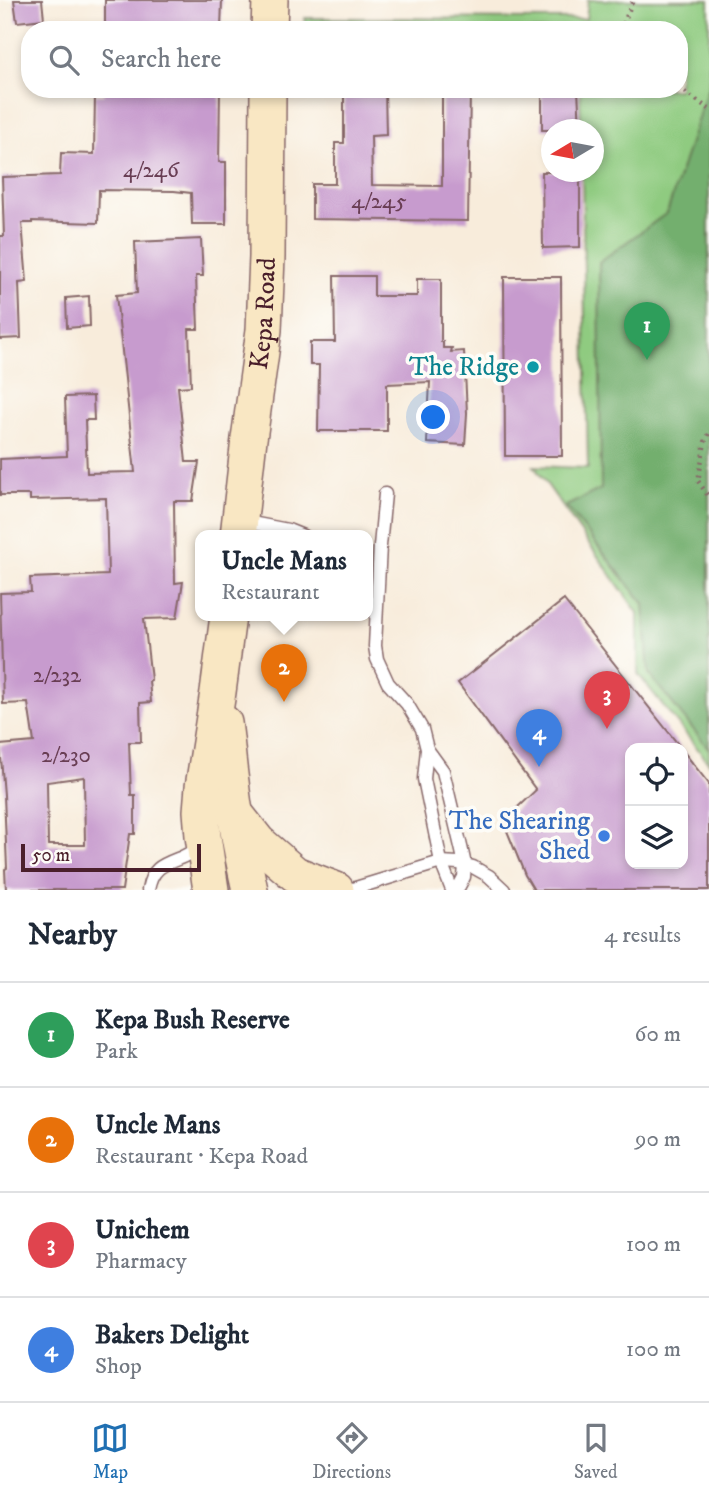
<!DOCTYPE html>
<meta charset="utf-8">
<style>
:root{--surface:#fff;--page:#f2f2f3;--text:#1f2937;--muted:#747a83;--line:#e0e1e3;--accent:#1f6fb2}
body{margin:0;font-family:"IM FELL DW Pica",serif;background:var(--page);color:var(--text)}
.controls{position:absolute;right:21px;bottom:21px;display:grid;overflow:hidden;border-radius:14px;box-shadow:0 4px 10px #0003}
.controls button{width:63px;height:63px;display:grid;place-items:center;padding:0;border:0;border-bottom:2px solid var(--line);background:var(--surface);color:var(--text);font:35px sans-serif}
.compass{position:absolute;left:541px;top:119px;width:63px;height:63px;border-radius:50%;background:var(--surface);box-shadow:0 4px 10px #0003;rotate:260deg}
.scale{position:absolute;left:21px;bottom:18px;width:180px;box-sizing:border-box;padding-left:7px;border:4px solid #4a1f2b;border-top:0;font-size:19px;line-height:24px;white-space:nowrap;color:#4a1f2b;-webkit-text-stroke:5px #fdfcf7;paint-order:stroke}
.you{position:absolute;left:434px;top:418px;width:24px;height:24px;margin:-18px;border:5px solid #fff;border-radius:50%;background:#1a73e8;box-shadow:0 0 0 10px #1a73e833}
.badge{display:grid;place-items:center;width:46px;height:46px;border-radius:50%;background:var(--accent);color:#fff;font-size:23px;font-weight:700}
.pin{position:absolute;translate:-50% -58px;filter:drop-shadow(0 2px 4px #0008)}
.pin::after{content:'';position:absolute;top:37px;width:24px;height:21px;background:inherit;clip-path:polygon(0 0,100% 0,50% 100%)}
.popup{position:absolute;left:195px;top:530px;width:178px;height:91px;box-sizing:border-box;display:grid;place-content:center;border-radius:14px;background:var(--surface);filter:drop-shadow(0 2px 5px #0005);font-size:23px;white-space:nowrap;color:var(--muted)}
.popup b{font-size:26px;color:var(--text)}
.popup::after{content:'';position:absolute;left:50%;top:100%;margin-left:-14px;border:14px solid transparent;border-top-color:var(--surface)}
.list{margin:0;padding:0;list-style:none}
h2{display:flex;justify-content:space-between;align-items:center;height:91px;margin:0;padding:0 28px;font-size:30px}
h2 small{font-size:23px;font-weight:400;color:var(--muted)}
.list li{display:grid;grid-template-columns:46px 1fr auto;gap:21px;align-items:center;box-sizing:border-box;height:105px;padding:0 28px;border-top:2px solid var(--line)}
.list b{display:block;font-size:26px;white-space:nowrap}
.list p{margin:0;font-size:23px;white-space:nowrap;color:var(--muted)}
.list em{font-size:23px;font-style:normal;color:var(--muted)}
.icon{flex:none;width:38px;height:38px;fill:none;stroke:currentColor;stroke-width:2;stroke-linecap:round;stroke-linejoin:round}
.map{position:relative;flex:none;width:709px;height:890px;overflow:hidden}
.search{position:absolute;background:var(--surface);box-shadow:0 4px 10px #0003;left:21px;right:21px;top:21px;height:77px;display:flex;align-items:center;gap:18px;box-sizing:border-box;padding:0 24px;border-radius:28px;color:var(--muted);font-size:26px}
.sheet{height:511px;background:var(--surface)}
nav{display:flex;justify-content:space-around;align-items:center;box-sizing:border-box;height:98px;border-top:2px solid var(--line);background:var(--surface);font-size:19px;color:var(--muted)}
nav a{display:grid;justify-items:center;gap:4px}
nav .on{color:var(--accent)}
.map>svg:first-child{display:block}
.green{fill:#8fcb80;stroke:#6c7556;stroke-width:2}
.forest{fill:#73af6e;stroke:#5e674c;stroke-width:2}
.building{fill:#c79bce;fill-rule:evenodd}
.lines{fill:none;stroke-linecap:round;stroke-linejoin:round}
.service-casing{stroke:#876769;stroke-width:15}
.secondary-casing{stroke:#876769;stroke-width:38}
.path{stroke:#876769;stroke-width:4.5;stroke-dasharray:2 5;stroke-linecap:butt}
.service{stroke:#fff;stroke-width:12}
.secondary{stroke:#f9e7c3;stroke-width:35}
.culture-dot{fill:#0f9aa8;stroke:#fdfcf7;stroke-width:2.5}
.shop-dot{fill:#3f7fe0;stroke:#fdfcf7;stroke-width:2.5}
.labels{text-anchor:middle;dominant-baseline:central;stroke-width:7;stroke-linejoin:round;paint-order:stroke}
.number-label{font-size:23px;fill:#693e54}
.street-label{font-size:26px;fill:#4a1f2b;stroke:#fdfcf7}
.culture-label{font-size:26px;fill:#0d838f;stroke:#fdfcf7;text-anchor:end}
.shop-label{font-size:26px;fill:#366cbe;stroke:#fdfcf7;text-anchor:end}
</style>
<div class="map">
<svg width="709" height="890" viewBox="0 0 709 890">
<rect width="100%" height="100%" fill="#fdfcf7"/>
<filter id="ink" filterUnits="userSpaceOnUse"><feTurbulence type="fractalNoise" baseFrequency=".0143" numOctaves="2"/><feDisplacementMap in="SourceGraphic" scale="14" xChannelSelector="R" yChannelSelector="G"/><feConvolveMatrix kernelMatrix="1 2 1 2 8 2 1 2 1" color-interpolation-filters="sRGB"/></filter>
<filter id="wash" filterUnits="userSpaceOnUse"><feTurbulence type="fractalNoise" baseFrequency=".00686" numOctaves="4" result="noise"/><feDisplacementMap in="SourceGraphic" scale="28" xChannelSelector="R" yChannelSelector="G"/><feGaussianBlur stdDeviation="1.57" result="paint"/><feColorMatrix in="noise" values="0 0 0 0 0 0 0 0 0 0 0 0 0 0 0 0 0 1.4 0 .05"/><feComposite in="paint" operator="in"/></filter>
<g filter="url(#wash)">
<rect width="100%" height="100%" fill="#f8ecdb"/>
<!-- green -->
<path class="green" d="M 588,0 L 709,0 L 709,763 L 638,674 L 638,613 L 534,466 L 588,468 L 582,172 L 594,172 L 594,130 L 581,129 L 580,89 L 679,89 L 679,30 L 305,30 L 305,18 L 586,19 Z"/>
<!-- forest -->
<path class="forest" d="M 709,84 L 709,749 L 649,674 L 644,604 L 566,506 L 601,489 L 599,262 L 667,213 Z"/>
<g id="blocks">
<!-- building -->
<g class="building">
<path d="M 14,0 L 42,0 L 44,19 L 17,22 Z"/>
<path d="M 105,0 L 222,0 L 221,30 L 105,30 Z"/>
<path d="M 104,89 L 220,89 L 219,162 L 226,162 L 226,224 L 192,224 L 191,193 L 174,191 L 99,190 L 98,223 L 32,221 L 32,223 L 22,223 L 27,282 L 19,283 L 21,338 L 0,339 L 0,236 L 4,236 L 2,177 L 60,175 L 61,153 L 94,154 L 95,95 L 104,95 Z"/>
<path d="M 344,89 L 385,89 L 386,135 L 371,136 L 372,185 L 442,186 L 442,89 L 470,89 L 468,221 L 312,219 L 312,184 L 335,184 L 335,143 L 344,143 Z"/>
<path d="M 542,89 L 578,89 L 580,130 L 542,130 Z"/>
<path d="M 542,172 L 580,172 L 580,247 L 543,248 Z"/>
<path d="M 201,239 L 203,276 L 196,276 L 198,329 L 189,329 L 191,386 L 178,387 L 186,462 L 199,462 L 193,501 L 174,501 L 175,583 L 183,582 L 177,618 L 144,619 L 151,680 L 149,681 L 151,702 L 140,703 L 141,742 L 129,742 L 131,795 L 135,795 L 135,834 L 130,834 L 122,890 L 6,890 L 5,869 L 7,868 L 4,795 L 0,745 L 34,742 L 28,703 L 3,704 L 0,593 L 31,592 L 30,578 L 108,575 L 106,498 L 30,500 L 30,495 L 0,495 L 0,459 L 67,456 L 65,397 L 93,396 L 94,420 L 85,420 L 87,473 L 135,472 L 116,295 L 137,293 L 135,242 ZM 84,777 L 85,845 L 48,845 L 47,782 Z"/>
<path d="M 334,276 L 374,276 L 374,296 L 417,296 L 417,279 L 441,279 L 441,342 L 443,342 L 443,348 L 452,348 L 451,352 L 464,351 L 467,413 L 465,445 L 427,443 L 430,382 L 387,384 L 387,431 L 318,431 L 319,365 L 310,365 L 310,342 L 335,342 Z"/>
<path d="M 504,277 L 561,277 L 562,456 L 505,456 Z"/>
<path d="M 89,296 L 90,326 L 67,328 L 66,298 Z"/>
<path d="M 564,600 L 681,748 L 630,748 L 630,864 L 683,864 L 683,751 L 709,784 L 709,890 L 534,890 L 525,875 L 503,821 L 536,790 L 458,683 Z"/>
</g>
</g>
</g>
<g filter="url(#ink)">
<use href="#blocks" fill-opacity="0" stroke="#876769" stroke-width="2"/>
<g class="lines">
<defs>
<g id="service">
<path d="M 385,494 L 380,546 L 375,646 L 377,659 L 388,683 L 407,704 L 422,729 L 427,749 L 424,779 L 441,862 L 452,890"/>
<path d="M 241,521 L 288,530 L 303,536"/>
<path d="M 427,749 L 443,771 L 462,851 L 465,865 L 464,877 L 457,890"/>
<path d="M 148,890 C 152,868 162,865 180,858 C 188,855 195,850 201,846"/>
<path d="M 349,890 L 441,862 L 458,863 L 473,867 L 489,876 L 504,890"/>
</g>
<g id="secondary">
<path d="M 269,30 L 270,0"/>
<path id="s1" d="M 238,536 L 249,439 L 264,330 L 267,257 L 268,89"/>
<path d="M 224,723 C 227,743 228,762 231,782 C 235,819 242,854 250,890"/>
<path d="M 235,813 L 258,842 L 295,874 L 336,890"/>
<path d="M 211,890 L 203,836 L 201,811 L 203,787 L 218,692 L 228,616"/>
</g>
</defs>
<!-- service casing -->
<use href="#service" class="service-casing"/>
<!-- secondary casing -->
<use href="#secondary" class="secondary-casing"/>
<!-- path -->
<g class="path">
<path d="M 621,30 L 633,0"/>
<path d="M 679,88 L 709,109"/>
<path d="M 709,434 L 705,442 L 698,481 L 709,497"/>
</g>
<!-- service -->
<use href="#service" class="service"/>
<!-- secondary -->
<use href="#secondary" class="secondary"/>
</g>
</g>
<!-- markers -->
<circle class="culture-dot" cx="533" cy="367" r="7"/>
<circle class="shop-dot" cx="604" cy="836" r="7"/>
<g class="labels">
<!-- number labels -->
<g class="number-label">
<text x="151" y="170">4/246</text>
<text x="379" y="201">4/245</text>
<text x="57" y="675">2/232</text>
<text x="66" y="755">2/230</text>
</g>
<!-- street labels -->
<g class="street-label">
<text stroke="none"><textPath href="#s1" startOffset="224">Kepa Road</textPath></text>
</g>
<!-- culture labels -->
<g class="culture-label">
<text x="519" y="367">The Ridge</text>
</g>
<!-- shop labels -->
<g class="shop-label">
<text x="590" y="821">The Shearing<tspan x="590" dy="30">Shed</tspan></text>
</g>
</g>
</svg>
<div class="controls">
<button><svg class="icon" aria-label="locate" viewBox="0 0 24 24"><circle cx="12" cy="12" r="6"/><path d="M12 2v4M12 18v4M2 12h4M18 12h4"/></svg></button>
<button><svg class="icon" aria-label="layers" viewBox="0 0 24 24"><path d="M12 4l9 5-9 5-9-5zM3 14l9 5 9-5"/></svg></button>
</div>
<svg class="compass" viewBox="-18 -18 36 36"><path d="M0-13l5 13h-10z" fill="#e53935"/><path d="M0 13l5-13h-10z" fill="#747a83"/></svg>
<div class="scale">50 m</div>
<div class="you"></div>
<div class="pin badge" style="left:647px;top:360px;background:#2e9e5b">1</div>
<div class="pin badge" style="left:284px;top:702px;background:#e8710a">2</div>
<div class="popup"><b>Uncle Mans</b>Restaurant</div>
<div class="pin badge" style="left:607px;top:729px;background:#e0444e">3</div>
<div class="pin badge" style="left:539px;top:767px;background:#3f7fe0">4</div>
<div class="search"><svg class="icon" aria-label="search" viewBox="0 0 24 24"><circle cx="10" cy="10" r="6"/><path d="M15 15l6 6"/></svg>Search here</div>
</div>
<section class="sheet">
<h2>Nearby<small>4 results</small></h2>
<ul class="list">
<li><span class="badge" style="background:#2e9e5b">1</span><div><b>Kepa Bush Reserve</b><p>Park</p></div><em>60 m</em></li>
<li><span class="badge" style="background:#e8710a">2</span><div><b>Uncle Mans</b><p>Restaurant · Kepa Road</p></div><em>90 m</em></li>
<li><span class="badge" style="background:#e0444e">3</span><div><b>Unichem</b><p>Pharmacy</p></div><em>100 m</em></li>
<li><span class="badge" style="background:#3f7fe0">4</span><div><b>Bakers Delight</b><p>Shop</p></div><em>100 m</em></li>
</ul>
</section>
<nav>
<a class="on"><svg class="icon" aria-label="map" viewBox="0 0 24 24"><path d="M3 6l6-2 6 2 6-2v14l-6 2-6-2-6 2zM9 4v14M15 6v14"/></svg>Map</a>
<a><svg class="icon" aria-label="directions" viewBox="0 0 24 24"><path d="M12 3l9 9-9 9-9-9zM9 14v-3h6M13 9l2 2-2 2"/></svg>Directions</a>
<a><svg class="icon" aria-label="saved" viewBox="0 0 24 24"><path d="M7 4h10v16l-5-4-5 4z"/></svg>Saved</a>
</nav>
